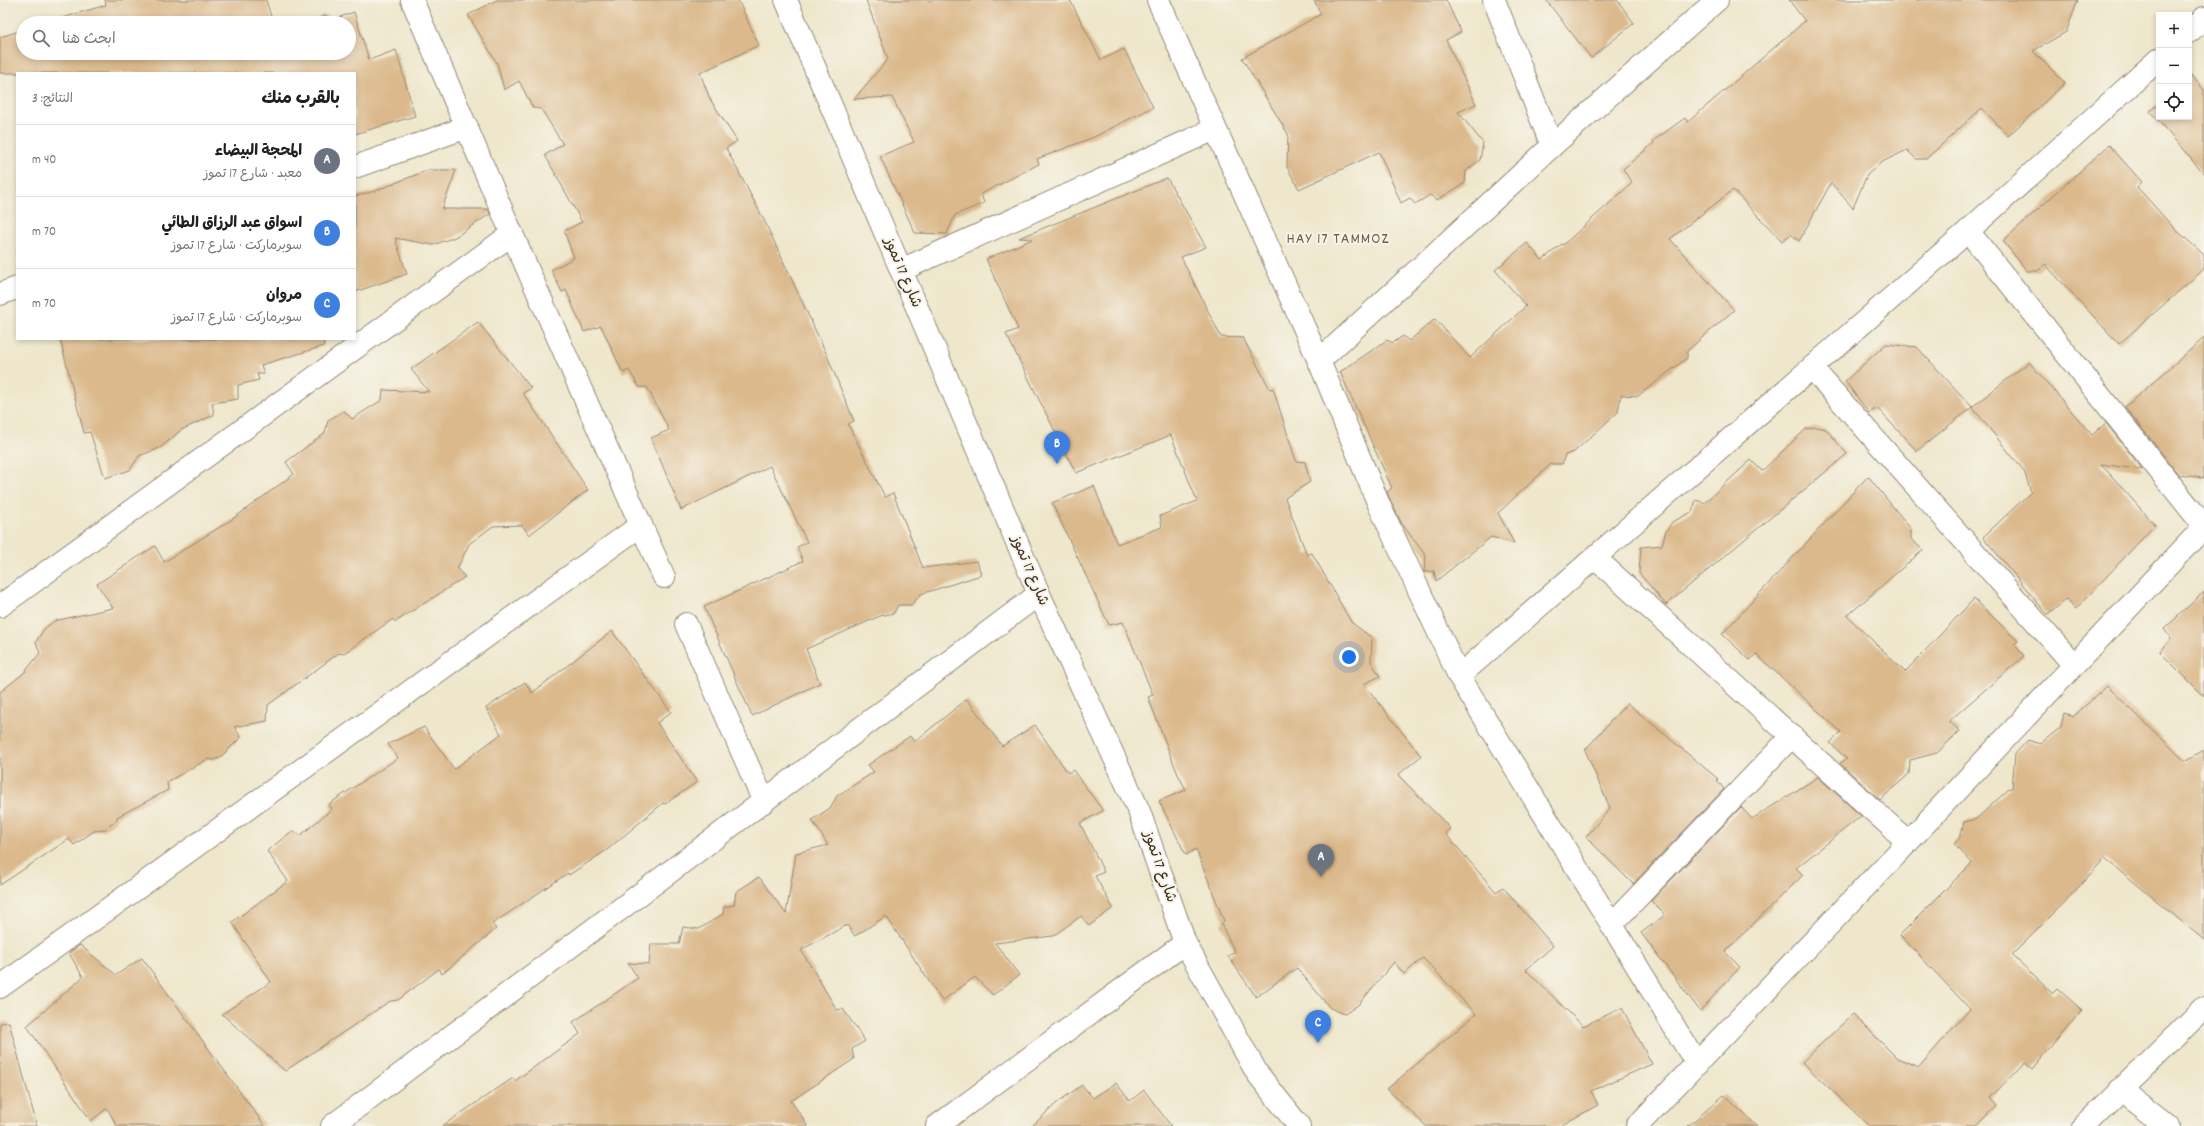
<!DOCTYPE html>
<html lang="ar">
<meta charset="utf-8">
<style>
:root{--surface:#fff;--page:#f2f2f2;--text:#202124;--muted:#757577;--line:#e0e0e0;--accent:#111827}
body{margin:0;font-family:Dekko,"Playpen Sans Arabic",sans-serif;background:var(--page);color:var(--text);direction:rtl}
.controls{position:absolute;right:12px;top:12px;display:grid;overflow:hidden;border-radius:0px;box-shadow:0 2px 6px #0003}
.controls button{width:36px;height:36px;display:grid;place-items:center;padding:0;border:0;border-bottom:1px solid var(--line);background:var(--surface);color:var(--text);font:20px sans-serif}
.you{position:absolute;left:1349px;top:657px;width:14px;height:14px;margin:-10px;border:3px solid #fff;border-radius:50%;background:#1a73e8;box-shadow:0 0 0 6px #1a73e833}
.badge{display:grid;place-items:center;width:26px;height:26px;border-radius:50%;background:var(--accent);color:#fff;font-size:13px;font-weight:700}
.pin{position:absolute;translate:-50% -33px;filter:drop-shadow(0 1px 2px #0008)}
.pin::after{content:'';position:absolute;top:21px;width:14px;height:12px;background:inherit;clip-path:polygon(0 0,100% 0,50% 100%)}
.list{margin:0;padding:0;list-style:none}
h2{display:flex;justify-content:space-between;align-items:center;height:52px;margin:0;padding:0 16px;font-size:17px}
h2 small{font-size:13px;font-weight:400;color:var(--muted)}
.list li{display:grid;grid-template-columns:26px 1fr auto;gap:12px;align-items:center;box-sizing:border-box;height:72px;padding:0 16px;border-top:1px solid var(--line)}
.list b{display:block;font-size:15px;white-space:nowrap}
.list p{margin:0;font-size:13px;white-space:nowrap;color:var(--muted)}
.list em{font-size:13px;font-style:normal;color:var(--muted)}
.icon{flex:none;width:22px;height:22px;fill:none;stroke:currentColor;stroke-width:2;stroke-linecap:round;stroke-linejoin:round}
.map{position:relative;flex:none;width:2204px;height:1126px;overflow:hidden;direction:ltr}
.search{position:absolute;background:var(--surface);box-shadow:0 2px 6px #0003;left:16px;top:16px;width:340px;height:44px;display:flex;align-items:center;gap:10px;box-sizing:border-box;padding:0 14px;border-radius:22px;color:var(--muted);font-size:15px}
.panel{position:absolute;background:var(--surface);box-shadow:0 2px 6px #0003;left:16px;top:72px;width:340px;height:268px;border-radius:0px;direction:rtl}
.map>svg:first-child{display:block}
.building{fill:#dbb98c}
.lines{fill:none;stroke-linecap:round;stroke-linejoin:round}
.minor-casing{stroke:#948875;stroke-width:24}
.minor{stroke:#fff;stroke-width:22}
.labels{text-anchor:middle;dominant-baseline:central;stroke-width:4;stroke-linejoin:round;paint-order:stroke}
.street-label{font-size:15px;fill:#3b2a1e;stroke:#f7f3e8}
.neighbourhood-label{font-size:16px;letter-spacing:1px;fill:#735c44;stroke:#f7f3e8}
</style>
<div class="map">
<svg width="2204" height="1126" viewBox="0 0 2204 1126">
<rect width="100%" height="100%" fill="#f7f3e8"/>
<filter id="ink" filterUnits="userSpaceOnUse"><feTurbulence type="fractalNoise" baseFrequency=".025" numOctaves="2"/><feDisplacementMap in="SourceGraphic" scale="8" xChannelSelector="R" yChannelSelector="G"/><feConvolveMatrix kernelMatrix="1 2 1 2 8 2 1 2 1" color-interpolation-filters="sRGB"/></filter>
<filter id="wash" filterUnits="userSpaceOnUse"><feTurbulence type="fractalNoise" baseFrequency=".012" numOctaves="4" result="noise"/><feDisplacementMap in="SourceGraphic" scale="16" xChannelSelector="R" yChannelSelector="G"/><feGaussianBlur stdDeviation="0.9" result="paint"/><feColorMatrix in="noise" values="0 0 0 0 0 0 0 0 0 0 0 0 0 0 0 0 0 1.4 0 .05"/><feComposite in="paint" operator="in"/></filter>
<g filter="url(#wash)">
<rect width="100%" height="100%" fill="#eee7cc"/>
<g id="blocks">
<!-- building -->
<g class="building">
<path d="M 105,0 L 266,0 L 273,23 L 45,23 L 106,5 Z"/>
<path d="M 497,0 L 738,0 L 759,45 L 700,73 L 710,99 L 737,141 L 726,148 L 764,220 L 826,353 L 854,421 L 848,424 L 885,497 L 893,493 L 923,568 L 977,561 L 981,575 L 921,594 L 911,605 L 898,605 L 894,613 L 880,616 L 806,649 L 820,683 L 752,716 L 704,607 L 803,561 L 797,547 L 807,542 L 770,466 L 681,510 L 651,438 L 669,430 L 647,387 L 639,387 L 629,370 L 623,373 L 601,326 L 584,332 L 566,290 L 562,292 L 551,270 L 574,258 L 564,231 L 582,222 L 545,155 L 563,144 L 541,109 L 533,108 L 519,81 L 504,90 L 497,63 L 468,15 Z"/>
<path d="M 866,0 L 1070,0 L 1101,60 L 1124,49 L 1153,107 L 1094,137 L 1037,159 L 1039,164 L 981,194 L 984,203 L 955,215 L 947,234 L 915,233 L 880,156 L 914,142 L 892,97 L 854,99 L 888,59 Z"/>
<path d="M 1314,0 L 1446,0 L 1461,32 L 1446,40 L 1476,104 L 1458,112 L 1483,143 L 1480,160 L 1466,171 L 1465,183 L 1437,200 L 1430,195 L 1415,204 L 1410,198 L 1401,203 L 1379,152 L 1299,189 L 1287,167 L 1288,134 L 1242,58 L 1321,14 Z"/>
<path d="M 1546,0 L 1617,0 L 1634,23 L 1591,58 Z"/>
<path d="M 1789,0 L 2078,0 L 2066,32 L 2033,51 L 2065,83 L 2008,136 L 1982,108 L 1926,159 L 1916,159 L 1907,150 L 1882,162 L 1867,175 L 1853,208 L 1831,183 L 1799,241 L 1791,234 L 1782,241 L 1733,190 L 1670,239 L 1734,310 L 1687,351 L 1687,358 L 1638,396 L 1621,395 L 1618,412 L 1574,452 L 1565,455 L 1562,464 L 1551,464 L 1498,513 L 1514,543 L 1491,537 L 1436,581 L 1434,571 L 1424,572 L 1426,556 L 1402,524 L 1391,502 L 1387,492 L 1392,488 L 1340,372 L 1387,340 L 1393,343 L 1403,336 L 1409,341 L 1435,319 L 1470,358 L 1526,306 L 1495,270 L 1527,243 L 1542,260 L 1562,244 L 1563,245 L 1632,183 L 1623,169 L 1654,143 L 1653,141 L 1685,118 L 1688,122 L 1805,21 Z"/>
<path d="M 354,12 L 369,60 L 396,50 L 415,116 L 355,134 L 355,73 L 0,73 L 0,37 L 23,30 L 23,53 L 349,53 L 349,23 L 307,23 L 326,15 L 329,21 Z"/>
<path d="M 2190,74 L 2204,90 L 2204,174 L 2150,111 L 2159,103 L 2159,117 L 2189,117 Z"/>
<path d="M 2109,145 L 2142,182 L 2137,187 L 2172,226 L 2204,255 L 2204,269 L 2119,344 L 2045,264 L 2038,271 L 2027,271 L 2003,241 Z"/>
<path d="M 428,170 L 456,170 L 442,209 L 488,209 L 490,214 L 455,237 L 433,245 L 395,238 L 407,274 L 355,292 L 355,196 L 375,191 Z"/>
<path d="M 1167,178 L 1206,247 L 1181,257 L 1221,337 L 1243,338 L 1270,389 L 1273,388 L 1296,461 L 1305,462 L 1310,482 L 1285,498 L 1307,555 L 1312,553 L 1351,622 L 1372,638 L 1371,662 L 1380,676 L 1364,684 L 1421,756 L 1398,775 L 1450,828 L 1445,833 L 1496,892 L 1503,887 L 1553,946 L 1526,970 L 1583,1026 L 1622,1008 L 1652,1064 L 1591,1091 L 1598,1105 L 1560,1126 L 1426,1126 L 1387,1089 L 1476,1014 L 1423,958 L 1404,974 L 1394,962 L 1359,1004 L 1345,1014 L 1330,1008 L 1297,968 L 1256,997 L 1228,956 L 1235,952 L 1221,924 L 1224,921 L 1196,849 L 1186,855 L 1159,801 L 1186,790 L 1177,772 L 1148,697 L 1153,695 L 1123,622 L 1109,625 L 1052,503 L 1094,486 L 1117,544 L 1162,527 L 1160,516 L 1197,501 L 1171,435 L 1076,473 L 1006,334 L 1018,329 L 986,259 L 1033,239 L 1019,238 Z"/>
<path d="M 478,322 L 531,388 L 523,393 L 588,490 L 529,535 L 522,525 L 493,526 L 469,544 L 457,569 L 465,577 L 395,622 L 393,619 L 343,654 L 339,653 L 268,705 L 267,721 L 234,727 L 241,737 L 220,758 L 213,760 L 208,759 L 167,782 L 168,790 L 117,817 L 117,820 L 104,830 L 94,831 L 74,845 L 69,839 L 0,885 L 0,692 L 24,673 L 40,653 L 36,642 L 44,629 L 54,621 L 113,608 L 97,584 L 155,546 L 164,562 L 234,518 L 294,474 L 286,462 L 325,433 L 328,420 L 344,411 L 352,419 L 382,400 L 383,390 L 429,392 L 411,369 Z"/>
<path d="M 2204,338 L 2204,478 L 2179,475 L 2125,407 Z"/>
<path d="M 60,339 L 323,339 L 324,346 L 261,365 L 264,374 L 257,374 L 259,380 L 238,385 L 238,399 L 212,403 L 214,415 L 181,430 L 160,448 L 139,456 L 130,470 L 105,478 L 90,432 L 84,433 Z"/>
<path d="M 1886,344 L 1917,347 L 1972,407 L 1917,451 L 1877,408 L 1869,413 L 1845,381 Z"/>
<path d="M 2029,362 L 2092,435 L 2106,423 L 2143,470 L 2101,464 L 2155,525 L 2076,609 L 2066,599 L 2048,615 L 1983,537 L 2031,492 L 2024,471 L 1972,407 Z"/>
<path d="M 1816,427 L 1826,429 L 1847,454 L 1666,605 L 1639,573 L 1641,547 L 1662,545 L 1666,531 L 1672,522 L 1692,512 L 1696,500 L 1704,503 L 1751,460 L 1762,471 L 1806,429 Z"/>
<path d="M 1868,476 L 1911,529 L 1911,539 L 1923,550 L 1847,616 L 1905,672 L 1974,599 L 2018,641 L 2014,644 L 2024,656 L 1949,721 L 1960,731 L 1937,753 L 1910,760 L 1909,774 L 1880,800 L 1840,763 L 1847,759 L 1830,743 L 1841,732 L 1756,654 L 1750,660 L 1722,634 Z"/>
<path d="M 2204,592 L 2204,696 L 2160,652 L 2171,639 L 2164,629 Z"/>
<path d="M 612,631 L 671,712 L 657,723 L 697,782 L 665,804 L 663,803 L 607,850 L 569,875 L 568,873 L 492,924 L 496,929 L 442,974 L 439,969 L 398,1000 L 390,1001 L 285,1071 L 222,1014 L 271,982 L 232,922 L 288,881 L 267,851 L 292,831 L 301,835 L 332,809 L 329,804 L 398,758 L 388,744 L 424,727 L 454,769 L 501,734 L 486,708 L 525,682 L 532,693 Z"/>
<path d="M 2107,686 L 2185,761 L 2204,750 L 2204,940 L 2105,858 L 2064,903 L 2012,955 L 2053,994 L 2058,989 L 2082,1010 L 2033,1069 L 2025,1062 L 1990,1098 L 1997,1106 L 1977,1126 L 1869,1126 L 1802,1062 L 1853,1014 L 1897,1058 L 1919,1067 L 1970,1009 L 1900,935 L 1972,863 L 1954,844 L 1960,837 L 1964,822 L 1976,819 L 2010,788 L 2012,788 L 2015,754 L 2028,740 L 2040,744 L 2061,727 L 2064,713 L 2074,716 Z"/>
<path d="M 967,699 L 1002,746 L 1035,725 L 1068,773 L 1073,770 L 1103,811 L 1080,823 L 1104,872 L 1095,876 L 1113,908 L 1089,926 L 1081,916 L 1053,936 L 995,943 L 1019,975 L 993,995 L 975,977 L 942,1001 L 886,916 L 855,936 L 847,925 L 801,950 L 837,1010 L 843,1009 L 865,1041 L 852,1049 L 854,1059 L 791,1101 L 808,1126 L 442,1126 L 513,1078 L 515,1081 L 580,1034 L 573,1022 L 638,978 L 628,963 L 649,964 L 651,944 L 679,944 L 683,927 L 699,929 L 723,914 L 724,907 L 734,905 L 736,892 L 759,877 L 786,914 L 796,853 L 828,845 L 812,820 L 830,808 L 837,796 L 874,772 L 868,765 L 910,736 L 914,742 Z"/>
<path d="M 1627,703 L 1718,779 L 1717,780 L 1724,789 L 1633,884 L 1586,837 L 1610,808 L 1585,750 Z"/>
<path d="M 1818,777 L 1861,816 L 1796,868 L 1803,875 L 1725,952 L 1740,967 L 1700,1011 L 1641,933 L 1665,915 L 1651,901 L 1741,807 L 1752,819 Z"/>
<path d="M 80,945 L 116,975 L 142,958 L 265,1126 L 117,1126 L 107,1108 L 91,1121 L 27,1026 L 83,977 L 69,953 Z"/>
<path d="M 9,1022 L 37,1126 L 0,1126 L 0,1023 Z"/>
<path d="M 1116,1083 L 1130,1101 L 1144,1090 L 1171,1126 L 1032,1126 L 1058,1102 L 1082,1085 L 1093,1098 Z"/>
<path d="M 1724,1095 L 1757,1126 L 1688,1126 Z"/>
</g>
</g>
</g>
<g filter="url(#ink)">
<use href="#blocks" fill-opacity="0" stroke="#948875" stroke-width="1"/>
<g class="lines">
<defs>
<g id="minor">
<path d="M 412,0 L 512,234 L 664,577"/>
<path d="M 786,0 L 1039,594 L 1139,811 L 1185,943 L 1257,1073 L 1299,1126"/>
<path d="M 1158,0 L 1319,361 L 1380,507 L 1459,676 L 1697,1064"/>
<path d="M 1494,0 L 1552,146"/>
<path d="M 2189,32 L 2204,18"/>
<path d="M 355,167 L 467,127"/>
<path d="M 1968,231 L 2204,526"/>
<path d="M 901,270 L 1215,129"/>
<path d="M 0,294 L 17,288"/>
<path d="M 1319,361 L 1552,146 L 1717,0"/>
<path d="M 1812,368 L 2074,665"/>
<path d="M 1595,558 L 1908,842"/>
<path d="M 0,606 L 512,234"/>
<path d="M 686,624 L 764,802"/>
<path d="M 1459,676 L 1968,231 L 2159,59"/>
<path d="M 1611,925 L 1792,736"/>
<path d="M 0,987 L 641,525"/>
<path d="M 2120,1089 L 2167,1126"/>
<path d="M 332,1126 L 1039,594"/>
<path d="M 937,1126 L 1185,943"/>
<path d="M 1637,1126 L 1908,842 L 2204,527"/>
<path d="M 2084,1126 L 2204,1008"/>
</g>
</defs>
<!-- minor casing -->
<use href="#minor" class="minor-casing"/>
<!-- minor -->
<use href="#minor" class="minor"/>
</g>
</g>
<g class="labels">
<!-- street labels -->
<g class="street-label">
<text transform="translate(902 273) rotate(67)">شارع 17 تموز</text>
<text transform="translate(1029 571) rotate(67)">شارع 17 تموز</text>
<text transform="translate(1159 867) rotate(71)">شارع 17 تموز</text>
</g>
<!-- neighbourhood labels -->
<g class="neighbourhood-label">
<text x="1338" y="239">HAY 17 TAMMOZ</text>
</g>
</g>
</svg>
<div class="controls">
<button>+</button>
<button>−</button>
<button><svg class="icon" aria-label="locate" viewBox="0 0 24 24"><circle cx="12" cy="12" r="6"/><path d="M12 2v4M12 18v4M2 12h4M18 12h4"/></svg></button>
</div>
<div class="you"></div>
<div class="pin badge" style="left:1321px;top:877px;background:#6b7280">A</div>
<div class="pin badge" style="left:1057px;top:464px;background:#3f7fe0">B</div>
<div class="pin badge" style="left:1318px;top:1043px;background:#3f7fe0">C</div>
<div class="search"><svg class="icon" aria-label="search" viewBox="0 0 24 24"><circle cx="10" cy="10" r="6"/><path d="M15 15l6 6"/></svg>ابحث هنا</div>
<section class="panel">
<h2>بالقرب منك<small>النتائج: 3</small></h2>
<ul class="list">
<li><span class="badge" style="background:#6b7280">A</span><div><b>المحجة البيضاء</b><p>معبد · شارع 17 تموز</p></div><em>40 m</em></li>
<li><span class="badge" style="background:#3f7fe0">B</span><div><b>اسواق عبد الرزاق الطائي</b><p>سوبرماركت · شارع 17 تموز</p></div><em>70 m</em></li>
<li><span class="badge" style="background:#3f7fe0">C</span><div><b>مروان</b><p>سوبرماركت · شارع 17 تموز</p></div><em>70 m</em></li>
</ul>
</section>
</div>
